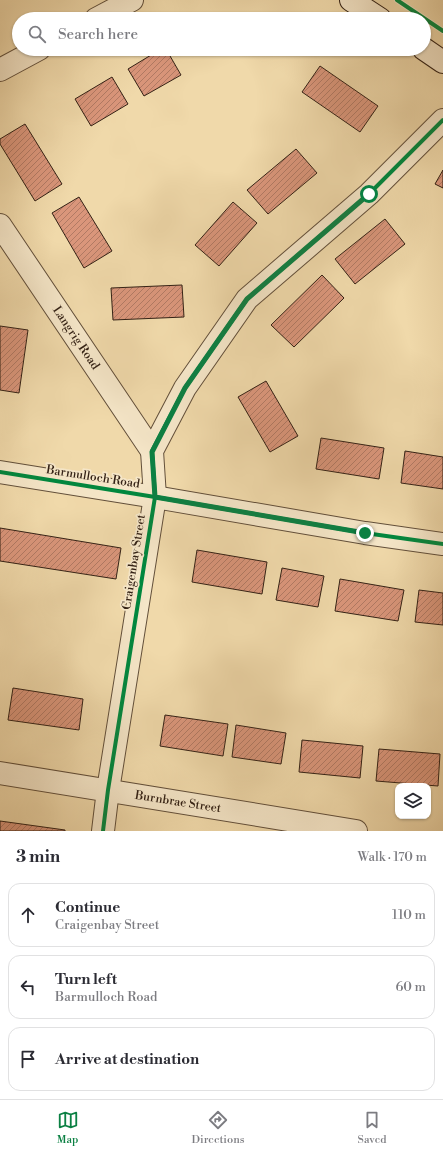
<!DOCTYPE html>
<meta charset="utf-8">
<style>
:root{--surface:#fff;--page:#f7f7f7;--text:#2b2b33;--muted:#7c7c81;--line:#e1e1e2;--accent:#0b8043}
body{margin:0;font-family:"Libre Bodoni",serif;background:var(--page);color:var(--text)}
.controls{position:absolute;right:12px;bottom:12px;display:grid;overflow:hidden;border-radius:8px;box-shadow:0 1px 3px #0004}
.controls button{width:36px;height:36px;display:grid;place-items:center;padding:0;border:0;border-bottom:1px solid var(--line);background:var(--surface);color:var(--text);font:20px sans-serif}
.stop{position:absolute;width:12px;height:12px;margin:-9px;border:3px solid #0b8043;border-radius:50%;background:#fff}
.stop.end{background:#0b8043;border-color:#fff;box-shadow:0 1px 4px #0008}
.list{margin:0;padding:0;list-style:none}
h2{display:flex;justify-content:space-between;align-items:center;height:52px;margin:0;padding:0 16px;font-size:17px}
h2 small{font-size:13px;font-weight:400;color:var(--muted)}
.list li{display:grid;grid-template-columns:26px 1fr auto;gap:12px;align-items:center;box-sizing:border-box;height:64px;margin:0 8px 8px;padding:0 8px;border:1px solid var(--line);border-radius:12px}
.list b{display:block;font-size:15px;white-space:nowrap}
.list p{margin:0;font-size:13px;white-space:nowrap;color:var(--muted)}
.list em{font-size:13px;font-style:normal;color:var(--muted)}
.icon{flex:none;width:22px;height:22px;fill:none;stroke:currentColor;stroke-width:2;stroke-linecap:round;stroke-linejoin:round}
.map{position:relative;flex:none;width:443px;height:831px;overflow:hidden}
.search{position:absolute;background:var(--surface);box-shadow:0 1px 3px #0004;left:12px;right:12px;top:12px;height:44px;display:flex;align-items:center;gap:10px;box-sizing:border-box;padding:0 14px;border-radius:22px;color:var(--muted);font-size:15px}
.sheet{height:268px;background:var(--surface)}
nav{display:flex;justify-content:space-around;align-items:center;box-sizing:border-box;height:56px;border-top:1px solid var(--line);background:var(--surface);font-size:11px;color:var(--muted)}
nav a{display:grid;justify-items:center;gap:2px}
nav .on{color:var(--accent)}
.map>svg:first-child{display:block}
.building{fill:url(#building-hatch);stroke:#332115}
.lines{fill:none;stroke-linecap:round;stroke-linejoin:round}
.street-casing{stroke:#624f3a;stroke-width:24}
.secondary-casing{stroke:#332115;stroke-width:24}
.street{stroke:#f5e6c8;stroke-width:22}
.secondary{stroke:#f5e6c8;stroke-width:22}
.cycleway-casing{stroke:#f5e6c8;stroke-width:6}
.cycleway{stroke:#00873e;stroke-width:4}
.route{stroke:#0b8043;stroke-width:5}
.labels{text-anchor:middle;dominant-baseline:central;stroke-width:3.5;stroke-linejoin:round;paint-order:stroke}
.street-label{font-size:12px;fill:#332115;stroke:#f5e6c8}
</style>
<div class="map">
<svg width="443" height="831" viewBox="0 0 443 831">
<defs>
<pattern id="building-hatch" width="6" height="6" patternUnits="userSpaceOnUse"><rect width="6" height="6" fill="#da967b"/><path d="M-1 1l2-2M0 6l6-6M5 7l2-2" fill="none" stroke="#b17a64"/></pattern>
</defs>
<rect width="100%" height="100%" fill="#f0d9aa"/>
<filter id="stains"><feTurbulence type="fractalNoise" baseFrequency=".005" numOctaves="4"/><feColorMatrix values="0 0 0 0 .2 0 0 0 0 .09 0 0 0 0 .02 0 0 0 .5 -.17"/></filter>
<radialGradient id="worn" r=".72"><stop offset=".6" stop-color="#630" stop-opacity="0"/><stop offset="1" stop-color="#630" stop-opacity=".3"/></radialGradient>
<!-- building -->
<g class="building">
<rect x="205" y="18" width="64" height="1"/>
<path d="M 161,49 L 166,49 L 181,75 L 144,96 L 128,69 Z"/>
<rect x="205" y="49" width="64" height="1"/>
<path d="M 320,66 L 378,106 L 360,132 L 302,92 Z"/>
<path d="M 112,77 L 128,104 L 91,126 L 75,99 Z"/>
<path d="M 25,124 L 62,184 L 35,201 L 0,144 L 0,139 Z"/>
<path d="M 296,149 L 317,173 L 268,214 L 247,190 Z"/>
<path d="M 443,170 L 443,188 L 435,184 Z"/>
<path d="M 79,197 L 112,251 L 84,268 L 52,213 Z"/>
<path d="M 233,202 L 257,223 L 219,266 L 195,245 Z"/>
<path d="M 385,219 L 405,244 L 355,284 L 335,259 Z"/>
<path d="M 322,275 L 344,298 L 294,347 L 271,325 Z"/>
<path d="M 182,285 L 184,317 L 113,320 L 111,288 Z"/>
<path d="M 0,326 L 28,330 L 19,393 L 0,390 Z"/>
<path d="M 266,381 L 298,436 L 270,452 L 238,397 Z"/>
<path d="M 321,438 L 384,448 L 379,479 L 316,469 Z"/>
<path d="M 405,451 L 443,457 L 443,489 L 401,483 Z"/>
<path d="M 0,528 L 121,548 L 116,579 L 0,561 Z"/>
<path d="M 197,550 L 267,562 L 262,594 L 192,582 Z"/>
<path d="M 282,568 L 324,576 L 318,607 L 276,600 Z"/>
<path d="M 340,579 L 404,590 L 398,621 L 335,611 Z"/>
<path d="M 419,590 L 443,593 L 443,625 L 415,622 Z"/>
<path d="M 13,688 L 83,699 L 79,730 L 8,720 Z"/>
<path d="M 165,715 L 228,724 L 223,756 L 160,746 Z"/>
<path d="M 236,725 L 286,733 L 281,764 L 232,757 Z"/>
<path d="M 302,740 L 363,746 L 360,778 L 299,772 Z"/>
<path d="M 379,749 L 440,754 L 438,786 L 376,781 Z"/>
<path d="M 0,821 L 65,830 L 65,831 L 0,831 Z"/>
</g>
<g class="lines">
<defs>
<g id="street">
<path d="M 96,19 L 132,0"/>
<path d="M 0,70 L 39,49"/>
<path d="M 0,225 L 152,451"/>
<path d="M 0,472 L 155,497 L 365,533 L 443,544"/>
<path d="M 0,773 L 356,831"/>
<path d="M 103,831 L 108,790 L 155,497 L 152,451 L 185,388 L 247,299 L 369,194 L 443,120"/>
</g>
<g id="secondary">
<path d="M 351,0 L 380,19"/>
<path d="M 424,49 L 443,62"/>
</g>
</defs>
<!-- street casing -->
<use href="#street" class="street-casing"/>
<!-- secondary casing -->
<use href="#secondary" class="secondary-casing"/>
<!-- street -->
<use href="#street" class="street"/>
<!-- secondary -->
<use href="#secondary" class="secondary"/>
<defs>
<g id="cycleway">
<path d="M 397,0 L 443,31"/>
<path d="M 0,472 L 155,497 L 365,533 L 443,544"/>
<path d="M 103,831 L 108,790 L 155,497 L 152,451 L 185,388 L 247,299 L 369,194 L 443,120"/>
</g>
</defs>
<!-- cycleway casing -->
<use href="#cycleway" class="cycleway-casing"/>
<!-- cycleway -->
<use href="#cycleway" class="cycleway"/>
</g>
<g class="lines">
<!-- route -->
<path class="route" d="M 365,533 L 155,497 L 152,452 L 185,388 L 247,299 L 369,194"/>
</g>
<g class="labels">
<!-- street labels -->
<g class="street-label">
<text transform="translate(76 338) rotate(56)">Langrig Road</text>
<text transform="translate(93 477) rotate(9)">Barmulloch Road</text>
<text transform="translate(134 562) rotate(-81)">Craigenbay Street</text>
<text transform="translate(178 802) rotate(9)">Burnbrae Street</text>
</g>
</g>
<rect width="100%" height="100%" filter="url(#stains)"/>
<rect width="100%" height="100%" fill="url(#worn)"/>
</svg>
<div class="controls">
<button><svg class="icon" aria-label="layers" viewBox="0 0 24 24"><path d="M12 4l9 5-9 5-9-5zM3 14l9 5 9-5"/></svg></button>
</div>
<div class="stop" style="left:369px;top:194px"></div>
<div class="stop end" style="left:365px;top:533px"></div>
<div class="search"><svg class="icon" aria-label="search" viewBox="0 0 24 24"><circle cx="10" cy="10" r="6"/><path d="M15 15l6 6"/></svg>Search here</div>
</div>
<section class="sheet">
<h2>3 min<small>Walk · 170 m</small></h2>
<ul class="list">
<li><svg class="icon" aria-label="ahead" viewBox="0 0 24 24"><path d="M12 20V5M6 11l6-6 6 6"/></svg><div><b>Continue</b><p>Craigenbay Street</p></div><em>110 m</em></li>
<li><svg class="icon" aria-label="left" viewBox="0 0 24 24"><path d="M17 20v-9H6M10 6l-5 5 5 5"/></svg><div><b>Turn left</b><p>Barmulloch Road</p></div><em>60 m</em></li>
<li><svg class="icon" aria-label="arrive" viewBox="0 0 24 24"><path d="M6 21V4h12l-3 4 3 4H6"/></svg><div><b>Arrive at destination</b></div></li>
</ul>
</section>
<nav>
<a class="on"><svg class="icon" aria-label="map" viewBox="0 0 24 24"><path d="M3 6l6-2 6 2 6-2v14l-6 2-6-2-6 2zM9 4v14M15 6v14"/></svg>Map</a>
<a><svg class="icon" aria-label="directions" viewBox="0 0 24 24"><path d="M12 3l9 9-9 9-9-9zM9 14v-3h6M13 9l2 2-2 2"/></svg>Directions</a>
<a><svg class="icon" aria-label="saved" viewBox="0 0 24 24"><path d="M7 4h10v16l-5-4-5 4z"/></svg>Saved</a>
</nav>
